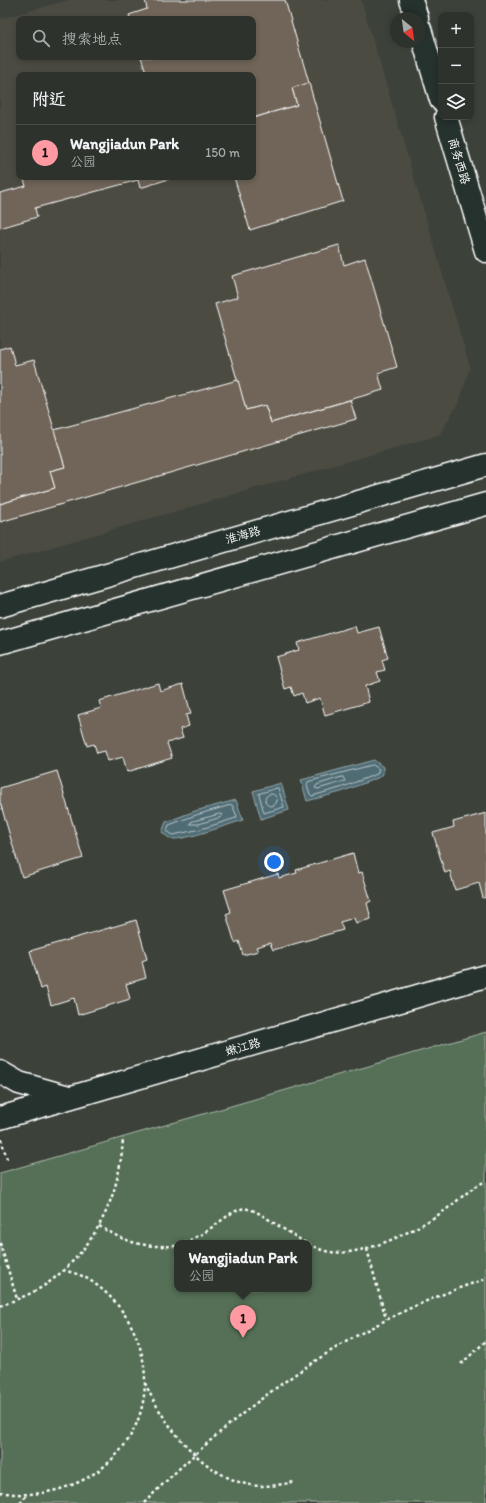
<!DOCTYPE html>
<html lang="zh">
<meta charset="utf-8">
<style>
:root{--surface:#2d322c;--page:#393e38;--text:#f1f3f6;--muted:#a7aaa9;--line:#484d48;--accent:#ff9aa2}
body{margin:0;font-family:Itim,"LXGW WenKai TC",sans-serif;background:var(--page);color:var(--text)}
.controls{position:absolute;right:12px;top:12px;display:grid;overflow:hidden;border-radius:8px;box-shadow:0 2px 6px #0003}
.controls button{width:36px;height:36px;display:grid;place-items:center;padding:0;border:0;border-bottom:1px solid var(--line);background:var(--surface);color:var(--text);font:20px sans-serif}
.compass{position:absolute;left:390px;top:12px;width:36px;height:36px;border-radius:50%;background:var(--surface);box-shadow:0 2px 6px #0003;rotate:151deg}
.you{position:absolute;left:274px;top:862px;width:14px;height:14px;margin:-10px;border:3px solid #fff;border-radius:50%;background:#1a73e8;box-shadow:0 0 0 6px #1a73e833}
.badge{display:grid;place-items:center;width:26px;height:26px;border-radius:50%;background:var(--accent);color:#111;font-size:13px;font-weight:700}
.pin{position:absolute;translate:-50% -33px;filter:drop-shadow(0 1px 2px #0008)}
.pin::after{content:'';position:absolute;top:21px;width:14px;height:12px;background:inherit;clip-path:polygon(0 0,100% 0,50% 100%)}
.popup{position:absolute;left:174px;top:1240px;width:138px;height:52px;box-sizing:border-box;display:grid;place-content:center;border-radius:8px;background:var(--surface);filter:drop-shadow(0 1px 3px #0005);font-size:13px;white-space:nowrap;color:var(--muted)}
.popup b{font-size:15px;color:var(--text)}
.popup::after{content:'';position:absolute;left:50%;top:100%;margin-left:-8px;border:8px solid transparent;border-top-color:var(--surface)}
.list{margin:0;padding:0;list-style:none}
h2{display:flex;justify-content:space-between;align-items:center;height:52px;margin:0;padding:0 16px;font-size:17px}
h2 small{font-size:13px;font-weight:400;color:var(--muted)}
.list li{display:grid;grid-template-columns:26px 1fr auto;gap:12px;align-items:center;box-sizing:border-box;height:56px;padding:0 16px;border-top:1px solid var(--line)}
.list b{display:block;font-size:15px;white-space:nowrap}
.list p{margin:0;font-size:13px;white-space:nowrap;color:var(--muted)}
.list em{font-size:13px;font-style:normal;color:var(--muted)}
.icon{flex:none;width:22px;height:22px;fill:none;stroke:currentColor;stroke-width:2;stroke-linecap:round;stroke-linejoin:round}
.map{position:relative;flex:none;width:486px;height:1503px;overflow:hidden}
.search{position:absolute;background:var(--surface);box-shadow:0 2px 6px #0003;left:16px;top:16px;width:240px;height:44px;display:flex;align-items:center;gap:10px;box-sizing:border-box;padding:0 14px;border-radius:8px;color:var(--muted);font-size:15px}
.panel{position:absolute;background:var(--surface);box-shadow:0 2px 6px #0003;left:16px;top:72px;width:240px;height:108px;border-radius:8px}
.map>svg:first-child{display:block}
.built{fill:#4c4c43;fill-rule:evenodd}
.green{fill:#557057;stroke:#aab8ab;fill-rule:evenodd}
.water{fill:#4f6c75;stroke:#95a7ac}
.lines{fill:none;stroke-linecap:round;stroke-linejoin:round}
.shore{stroke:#b9c4c8;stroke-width:1}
.building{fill:#706559;stroke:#fff}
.tertiary-casing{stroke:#fff;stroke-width:25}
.secondary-casing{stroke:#fff;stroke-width:25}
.path{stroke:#fff;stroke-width:2.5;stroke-dasharray:3 3;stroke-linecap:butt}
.tertiary{stroke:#26332d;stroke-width:22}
.secondary{stroke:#26332d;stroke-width:22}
.labels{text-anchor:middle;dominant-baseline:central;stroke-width:3;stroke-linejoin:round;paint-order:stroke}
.street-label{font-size:12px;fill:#fff;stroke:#26332d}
</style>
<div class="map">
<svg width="486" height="1503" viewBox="0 0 486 1503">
<rect width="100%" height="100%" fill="#3c423a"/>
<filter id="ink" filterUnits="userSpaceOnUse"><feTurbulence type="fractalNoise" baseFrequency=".025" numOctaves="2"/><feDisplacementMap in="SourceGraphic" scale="8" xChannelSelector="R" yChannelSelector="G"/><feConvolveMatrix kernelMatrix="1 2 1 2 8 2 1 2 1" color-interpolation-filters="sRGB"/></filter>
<g filter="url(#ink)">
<!-- built -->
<path class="built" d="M 69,0 L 361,0 L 470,367 L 459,402 L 439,435 L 0,562 L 0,19 ZM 19,19 L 253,19 L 253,57 L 19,57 ZM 19,75 L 253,75 L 253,177 L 19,177 Z"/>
<!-- green -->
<path class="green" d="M 486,1032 L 486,1503 L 0,1503 L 0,1173 ZM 177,1243 L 309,1243 L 309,1289 L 177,1289 Z"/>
<!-- water -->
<g class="water">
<path d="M 374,760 L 383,767 L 383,774 L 380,777 L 341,792 L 307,801 L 301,780 Z"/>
<path d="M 281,783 L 289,810 L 261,819 L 253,791 Z"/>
<path d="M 236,800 L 243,820 C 227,825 186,840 172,839 C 168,838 165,835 162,832 L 166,822 L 195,811 Z"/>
</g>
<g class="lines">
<!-- shore -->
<g class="shore">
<path d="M 373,765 L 379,769 L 377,774 L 340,788 L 312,796 L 310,794 L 307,785 L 308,782 Z"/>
<path d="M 343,777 L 345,781 L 318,789 L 315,788 L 317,785 Z"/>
<path d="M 278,788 L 284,807 L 264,813 L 259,794 Z"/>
<circle cx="271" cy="800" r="6"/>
<path d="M 232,805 L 237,816 L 236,818 L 201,829 L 173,835 L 167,831 L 169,825 L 196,815 Z"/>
<path d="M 220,814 L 223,815 L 221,817 L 199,824 L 190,824 L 191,822 Z"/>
</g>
</g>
<!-- building -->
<g class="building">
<path d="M 145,0 L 285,0 L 309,83 L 292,88 L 297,105 L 253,118 L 253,75 L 147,75 L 141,57 L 253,57 L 253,19 L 130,19 L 129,15 L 147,9 Z"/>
<path d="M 309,83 L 343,201 L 250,230 L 234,177 L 253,177 L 253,118 L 297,105 L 292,88 Z"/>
<path d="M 23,177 L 175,177 L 140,188 L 138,180 L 35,208 L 37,217 L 0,228 L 0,193 L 26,186 Z"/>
<path d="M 339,245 L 344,265 L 365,258 L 397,367 L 378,373 L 383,390 L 271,423 L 265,405 L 246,410 L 215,304 L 238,297 L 232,276 Z"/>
<path d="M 10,346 L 15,365 L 34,360 L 65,467 L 50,471 L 55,488 L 0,504 L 0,349 Z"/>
<path d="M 238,380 L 246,410 L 265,405 L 271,423 L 350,400 L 356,419 L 0,522 L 0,504 L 55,488 L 50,471 L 65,467 L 54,430 Z"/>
<path d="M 355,626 L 357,633 L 379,627 L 388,658 L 382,660 L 385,670 L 377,672 L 380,681 L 365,686 L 369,702 L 325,715 L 320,698 L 305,703 L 302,693 L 294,696 L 291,687 L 285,689 L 276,657 L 299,650 L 297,643 Z"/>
<path d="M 158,683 L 160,691 L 183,684 L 191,714 L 186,715 L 189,726 L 180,729 L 183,738 L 167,743 L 172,758 L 127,772 L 123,757 L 108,761 L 105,751 L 97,753 L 94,744 L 87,746 L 78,715 L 101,708 L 99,701 Z"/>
<path d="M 57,771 L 83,858 L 22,877 L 0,802 L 0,788 Z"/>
<path d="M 486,813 L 486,897 L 483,898 L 479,883 L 455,890 L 450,871 L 445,873 L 433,833 L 454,827 L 453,822 Z"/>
<path d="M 353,853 L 358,873 L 362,872 L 371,901 L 367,903 L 371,919 L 356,923 L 354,918 L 340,922 L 343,930 L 273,950 L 270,943 L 256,947 L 258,951 L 243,955 L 239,941 L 235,943 L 226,914 L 231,912 L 224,890 L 278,874 L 279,878 L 297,873 L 296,870 Z"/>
<path d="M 136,920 L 147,959 L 142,961 L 146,978 L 126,984 L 130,999 L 78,1015 L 74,998 L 51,1005 L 46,987 L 41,989 L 30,951 Z"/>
</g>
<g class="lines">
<defs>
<g id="tertiary">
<path d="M 411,0 L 417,18"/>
<path d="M 420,29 L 441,100"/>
<path d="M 446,117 L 486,251"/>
<path d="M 0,1072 L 19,1083 L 69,1097"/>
<path d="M 0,1118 L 486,976"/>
</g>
<g id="secondary">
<path d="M 0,606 L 486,465"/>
<path d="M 0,643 L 486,504"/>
</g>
</defs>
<!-- tertiary casing -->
<use href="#tertiary" class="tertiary-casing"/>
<!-- secondary casing -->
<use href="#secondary" class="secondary-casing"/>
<!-- path -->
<g class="path">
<path d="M 1,1139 L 7,1159"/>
<path d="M 99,1226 C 130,1244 141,1247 177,1246"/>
<path d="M 0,1243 L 17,1299"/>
<path d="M 184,1243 L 204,1233 L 233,1212 L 244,1208 L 255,1211 C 276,1223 300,1242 322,1250 C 356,1262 416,1230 444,1211 C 458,1201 470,1188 486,1181"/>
<path d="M 367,1249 L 386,1319"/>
<path d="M 0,1306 C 18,1299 37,1292 52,1280 C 98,1244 120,1194 123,1138"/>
<path d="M 461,1364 L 486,1341"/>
<path d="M 145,1383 C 163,1424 201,1473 246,1484 C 262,1488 279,1485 295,1482"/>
<path d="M 0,1492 C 58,1503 122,1472 140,1414 C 156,1362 132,1305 86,1278 C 79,1274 70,1272 63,1270"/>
<path d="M 20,1503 L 26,1496"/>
<path d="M 144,1503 C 241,1405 353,1321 486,1279"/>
</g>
<!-- tertiary -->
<use href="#tertiary" class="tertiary"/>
<!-- secondary -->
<use href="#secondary" class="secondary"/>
</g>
</g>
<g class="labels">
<!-- street labels -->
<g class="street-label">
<text transform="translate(459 161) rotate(73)">商务西路</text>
<text transform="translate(243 535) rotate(-16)">淮海路</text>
<text transform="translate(243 1047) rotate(-16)">嫩江路</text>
</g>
</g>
</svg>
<div class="controls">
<button>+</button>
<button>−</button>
<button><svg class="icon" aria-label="layers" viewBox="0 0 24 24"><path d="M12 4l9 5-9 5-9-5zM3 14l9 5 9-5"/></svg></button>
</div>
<svg class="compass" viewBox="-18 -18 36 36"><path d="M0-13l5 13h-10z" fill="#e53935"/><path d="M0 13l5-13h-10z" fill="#a7aaa9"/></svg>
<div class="you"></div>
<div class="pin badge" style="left:243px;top:1338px">1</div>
<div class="popup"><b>Wangjiadun Park</b>公园</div>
<div class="search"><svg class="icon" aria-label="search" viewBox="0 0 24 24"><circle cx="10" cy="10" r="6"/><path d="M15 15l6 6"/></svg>搜索地点</div>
<section class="panel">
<h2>附近<small></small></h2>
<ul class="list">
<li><span class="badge">1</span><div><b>Wangjiadun Park</b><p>公园</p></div><em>150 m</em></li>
</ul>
</section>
</div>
